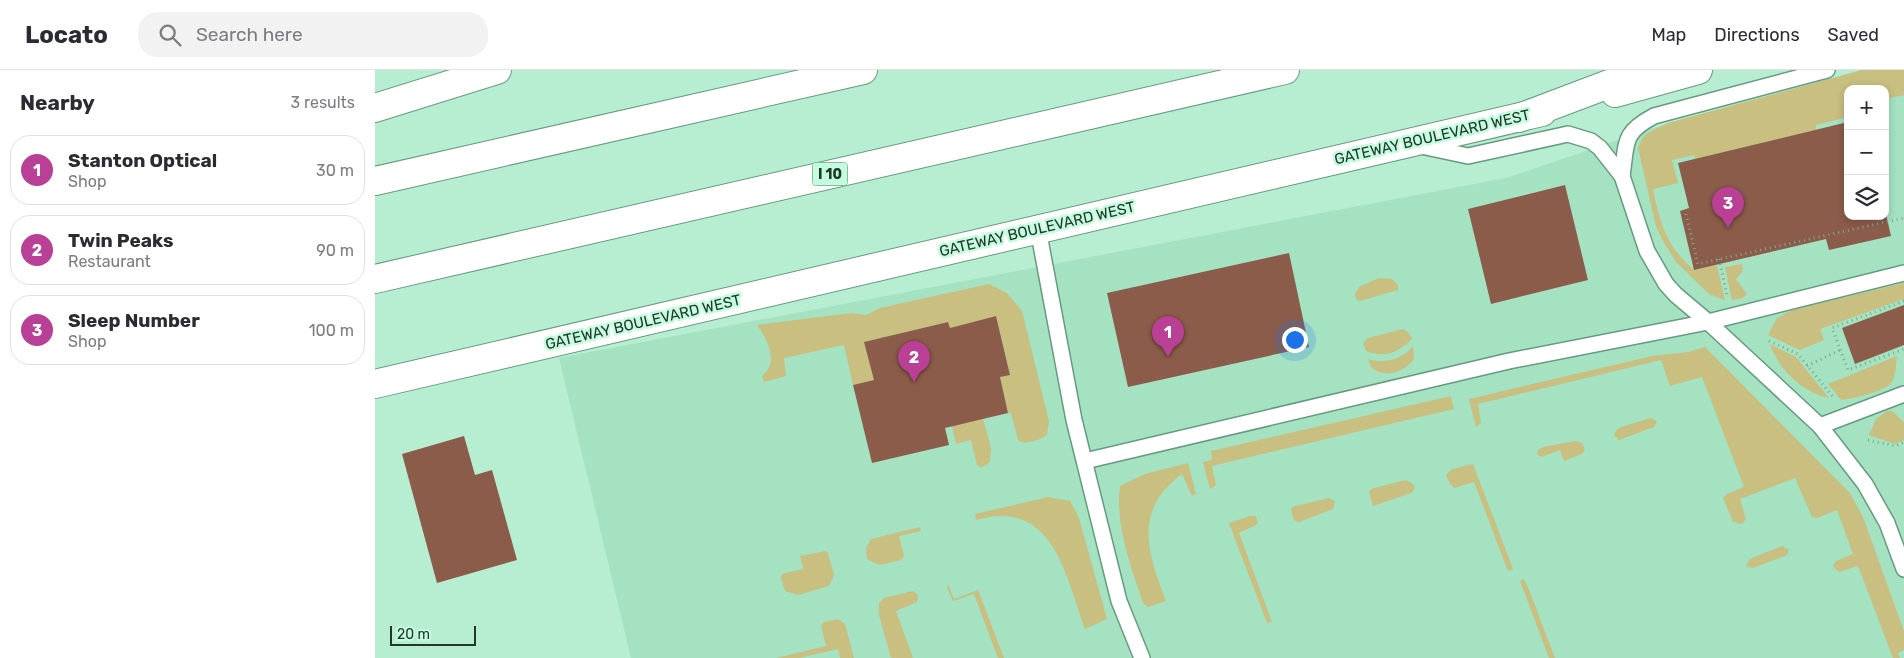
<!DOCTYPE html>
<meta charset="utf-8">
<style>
:root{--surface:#fff;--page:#f2f2f3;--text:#2b2b33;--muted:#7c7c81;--line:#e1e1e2;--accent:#b94094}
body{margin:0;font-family:Rubik,sans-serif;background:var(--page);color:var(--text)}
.controls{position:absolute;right:15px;top:15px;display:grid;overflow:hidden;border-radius:10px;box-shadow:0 2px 8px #0003}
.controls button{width:45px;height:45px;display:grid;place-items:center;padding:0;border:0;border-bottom:1px solid var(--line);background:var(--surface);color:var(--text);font:25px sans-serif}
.scale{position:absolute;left:15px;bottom:12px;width:86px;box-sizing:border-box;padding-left:5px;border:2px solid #21372c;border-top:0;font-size:14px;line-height:18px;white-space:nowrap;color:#21372c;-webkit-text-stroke:4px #c4fcde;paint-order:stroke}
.you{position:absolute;left:919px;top:269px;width:18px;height:18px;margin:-12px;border:4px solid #fff;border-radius:50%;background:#1a73e8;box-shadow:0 0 0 8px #1a73e833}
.badge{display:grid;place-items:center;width:32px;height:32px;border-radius:50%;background:var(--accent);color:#fff;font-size:16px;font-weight:700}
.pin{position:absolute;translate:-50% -41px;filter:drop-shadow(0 1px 2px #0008)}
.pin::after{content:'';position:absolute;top:26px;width:18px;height:15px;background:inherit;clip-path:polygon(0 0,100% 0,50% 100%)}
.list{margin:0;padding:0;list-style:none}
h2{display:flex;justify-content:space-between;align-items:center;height:65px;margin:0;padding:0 20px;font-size:21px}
h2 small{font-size:16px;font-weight:400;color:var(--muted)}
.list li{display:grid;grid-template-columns:32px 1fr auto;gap:15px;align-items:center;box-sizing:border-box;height:70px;margin:0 10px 10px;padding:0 10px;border:1px solid var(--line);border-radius:20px}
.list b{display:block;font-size:19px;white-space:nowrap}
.list p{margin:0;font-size:16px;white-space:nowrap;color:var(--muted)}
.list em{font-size:16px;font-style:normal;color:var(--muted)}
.icon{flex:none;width:28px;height:28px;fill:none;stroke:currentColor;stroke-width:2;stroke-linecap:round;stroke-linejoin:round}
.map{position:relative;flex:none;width:1529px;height:588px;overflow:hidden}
header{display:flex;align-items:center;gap:30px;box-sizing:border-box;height:70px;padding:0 25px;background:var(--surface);border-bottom:1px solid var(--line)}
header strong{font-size:24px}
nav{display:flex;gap:28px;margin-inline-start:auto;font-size:18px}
.search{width:350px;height:45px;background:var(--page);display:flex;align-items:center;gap:12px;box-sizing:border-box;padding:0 18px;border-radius:20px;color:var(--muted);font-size:19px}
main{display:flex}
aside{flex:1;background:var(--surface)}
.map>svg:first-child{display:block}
.built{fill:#a4e2c2;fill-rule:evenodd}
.green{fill:#c8bf80}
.building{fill:#8b5c4a}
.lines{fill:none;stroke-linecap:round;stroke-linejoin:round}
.service-casing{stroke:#669b80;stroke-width:18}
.secondary-casing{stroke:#669b80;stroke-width:30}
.motorway-casing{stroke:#669b80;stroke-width:30}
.path{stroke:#7da892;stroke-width:3;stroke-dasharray:1 4;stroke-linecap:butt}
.service{stroke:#fff;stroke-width:15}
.secondary{stroke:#fff;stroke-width:28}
.motorway{stroke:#fff;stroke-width:28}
.labels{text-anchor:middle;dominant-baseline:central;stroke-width:5;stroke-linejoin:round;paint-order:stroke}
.shield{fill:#c4fcde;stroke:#527261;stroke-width:1}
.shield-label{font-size:14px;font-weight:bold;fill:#21372c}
.street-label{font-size:15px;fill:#21372c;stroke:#c4fcde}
</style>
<header>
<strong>Locato</strong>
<div class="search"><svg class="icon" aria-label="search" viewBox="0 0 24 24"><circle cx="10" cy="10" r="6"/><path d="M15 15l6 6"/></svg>Search here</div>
<nav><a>Map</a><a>Directions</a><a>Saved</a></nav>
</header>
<main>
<aside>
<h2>Nearby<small>3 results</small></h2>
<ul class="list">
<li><span class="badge">1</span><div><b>Stanton Optical</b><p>Shop</p></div><em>30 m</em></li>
<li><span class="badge">2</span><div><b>Twin Peaks</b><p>Restaurant</p></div><em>90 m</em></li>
<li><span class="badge">3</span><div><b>Sleep Number</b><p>Shop</p></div><em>100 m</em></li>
</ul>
</aside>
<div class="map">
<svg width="1529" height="588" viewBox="0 0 1529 588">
<rect width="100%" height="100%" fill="#b7eed1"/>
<!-- built -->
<path class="built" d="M 1487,0 L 1529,0 L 1529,588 L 256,588 L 184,288 L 1131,108 L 1293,53 ZM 1473,19 L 1510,19 L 1510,146 L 1473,146 Z"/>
<!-- green -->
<g class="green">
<path d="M 1487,0 L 1529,0 L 1529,25 L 1510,29 L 1510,19 L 1473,19 L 1473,47 L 1441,55 L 1441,60 L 1320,89 L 1319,85 L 1297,90 L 1303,113 L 1278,119 C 1285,154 1292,177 1319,200 L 1342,195 L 1350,230 L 1334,224 L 1301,192 L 1287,169 L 1281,156 L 1263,78 L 1268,67 L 1274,62 L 1293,53 Z"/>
<path d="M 1367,194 L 1368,201 L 1361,209 L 1372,224 L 1368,228 L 1357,230 L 1350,197 Z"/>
<path d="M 1004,208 L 1017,209 L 1023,215 L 1023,220 L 985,231 L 981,229 L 980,224 L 984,217 Z"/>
<path d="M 1529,213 L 1529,229 L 1445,259 L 1449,270 L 1425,280 L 1393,265 L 1402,248 L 1417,240 Z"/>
<path d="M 614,214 L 632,223 L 647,241 L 674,351 L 672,365 C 664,370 650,376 643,370 L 636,343 L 633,343 L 625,307 L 635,304 L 621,246 L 575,258 L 573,252 L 490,272 L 499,310 L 478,315 L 469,275 L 409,288 L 411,306 L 389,312 L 387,306 C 405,292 392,269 382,255 L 476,243 L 491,245 L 505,238 Z"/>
<path d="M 1028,259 L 1033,262 L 1037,269 C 1023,283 1009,288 991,281 L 988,273 L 993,268 Z"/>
<path d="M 1395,274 L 1421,287 L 1454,328 C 1427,322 1404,300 1395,274 Z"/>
<path d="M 1038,276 L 1039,289 C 1030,302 1008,309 996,297 L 993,289 C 1011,294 1026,290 1038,276 Z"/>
<path d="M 1330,277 L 1475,423 L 1488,447 L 1529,561 L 1529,580 L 1523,583 L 1525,588 L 1518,588 L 1483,496 L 1464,502 L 1458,496 L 1461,491 L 1478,484 L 1462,440 L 1442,448 L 1437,447 L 1420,408 L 1365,429 L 1371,449 L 1367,454 L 1358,452 L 1348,428 L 1352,424 L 1369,417 L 1327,307 L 1295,316 L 1286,290 L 1103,334 L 1106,353 L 1101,357 L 1094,329 L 1277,286 L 1313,282 Z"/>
<path d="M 1522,286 C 1521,294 1521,307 1516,313 C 1509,322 1477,329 1466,330 L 1453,314 Z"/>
<path d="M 1076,326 L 1079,339 L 837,396 L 841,415 L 835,419 L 828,392 L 837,390 L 836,381 Z"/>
<path d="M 1512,341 L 1517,341 L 1529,352 L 1529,370 L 1520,374 L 1494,365 L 1501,349 Z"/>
<path d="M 1276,348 L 1282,351 L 1279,357 L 1244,370 L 1239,365 L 1243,358 Z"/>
<path d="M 608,349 L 616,378 L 615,392 L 606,398 L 602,395 L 596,370 L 581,374 L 576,352 Z"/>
<path d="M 1200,371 L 1207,373 L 1210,380 L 1207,384 L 1189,391 L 1185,380 L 1167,387 L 1162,384 L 1163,380 L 1168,377 Z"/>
<path d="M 813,393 L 821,424 L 817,426 L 807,404 C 758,440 772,481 791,531 L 773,537 L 768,533 C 756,497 740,455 745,416 L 770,404 Z"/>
<path d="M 1098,394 L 1138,499 L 1133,501 L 1099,412 L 1079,418 L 1075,414 L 1071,405 L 1077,399 Z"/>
<path d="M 1031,410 L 1038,414 L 1040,418 L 1036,423 L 998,436 L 994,422 L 996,419 Z"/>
<path d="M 673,427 L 695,431 L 704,448 L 732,549 L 710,559 C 690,504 678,428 601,450 L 600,444 Z"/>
<path d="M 954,428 L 960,431 L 958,439 L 924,452 L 919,450 L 916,441 L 917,437 Z"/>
<path d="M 875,446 L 881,446 L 883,454 L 864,463 L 897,552 L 892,553 L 854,453 Z"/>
<path d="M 545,457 L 546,461 L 524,466 L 529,486 L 526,490 L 504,495 L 492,489 L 491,478 L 496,469 Z"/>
<path d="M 1407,476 L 1414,480 L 1412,485 L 1378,498 L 1371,496 L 1375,489 Z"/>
<path d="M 450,481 L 453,483 L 459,505 L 454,516 L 423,525 L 410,521 L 406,508 L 407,504 L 428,499 L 425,486 Z"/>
<path d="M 1149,509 L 1154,520 L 1180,588 L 1174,588 L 1145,511 Z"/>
<path d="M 573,514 L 579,529 L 603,520 L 629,588 L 623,588 L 599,524 L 578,531 L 572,518 Z"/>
<path d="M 538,521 L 543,525 L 542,532 L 521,541 L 538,588 L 516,588 L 504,545 L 504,533 L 509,528 Z"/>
<path d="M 463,549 L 470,554 L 479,588 L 465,588 L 463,579 L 424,588 L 401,588 L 451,576 L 446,556 L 449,552 Z"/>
</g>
<!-- building -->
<g class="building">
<path d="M 1473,52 L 1473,146 L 1510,146 L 1510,140 L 1516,166 L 1454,180 L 1451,169 L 1319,200 L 1305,141 L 1314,138 L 1303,93 Z"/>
<path d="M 1190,115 L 1213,210 L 1116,234 L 1093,139 Z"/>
<path d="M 914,183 L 934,277 L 753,317 L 732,223 Z"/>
<path d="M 1529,235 L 1529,275 L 1480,294 L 1467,258 Z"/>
<path d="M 621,246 L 635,305 L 625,307 L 633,343 L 570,358 L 574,375 L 497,393 L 478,315 L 499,310 L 489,272 L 573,252 L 575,258 Z"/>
<path d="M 89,366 L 100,405 L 117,400 L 142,490 L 62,513 L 27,384 Z"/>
</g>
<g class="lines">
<defs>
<g id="service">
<path d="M 1046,76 L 1093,86 L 1193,64 L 1216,71 L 1225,78 L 1247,106 L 1272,181 L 1291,214 L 1301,225 L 1333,252 L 1445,356 L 1490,414 L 1512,453 L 1529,499"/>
<path d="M 1247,106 C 1252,72 1247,63 1279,46 L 1452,0"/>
<path d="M 663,159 L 699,350 L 744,531 L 767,588"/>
<path d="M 1445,356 L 1529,324"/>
<path d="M 710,391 L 1134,291 L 1333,252 L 1529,203"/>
</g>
<g id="secondary">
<path d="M 1240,23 L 1323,0"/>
<path d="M 0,314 L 1167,42"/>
</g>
<g id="motorway">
<path d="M 0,38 L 122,0"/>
<path d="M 1144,48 L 1271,0"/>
<path d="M 0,111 L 488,0"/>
<path d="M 0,209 L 910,0"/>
</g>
</defs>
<!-- service casing -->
<use href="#service" class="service-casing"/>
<!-- secondary casing -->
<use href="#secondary" class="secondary-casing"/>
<!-- motorway casing -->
<use href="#motorway" class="motorway-casing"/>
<!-- path -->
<g class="path">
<path d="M 1311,144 L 1323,194 L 1529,148"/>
<path d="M 1344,189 L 1352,225"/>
<path d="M 1529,231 L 1457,258 L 1473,300 L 1529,279"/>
<path d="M 1394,271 L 1423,284 L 1458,327"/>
<path d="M 1432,296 L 1465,280"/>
<path d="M 1493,370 L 1520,376 L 1529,372"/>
</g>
<!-- service -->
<use href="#service" class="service"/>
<!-- secondary -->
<use href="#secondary" class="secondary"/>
<!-- motorway -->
<use href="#motorway" class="motorway"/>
</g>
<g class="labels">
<!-- shield labels -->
<rect class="shield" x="437.5" y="92.5" width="35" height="23" rx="4"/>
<g class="shield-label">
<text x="455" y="104">I 10</text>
</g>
<!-- street labels -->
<g class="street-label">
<text transform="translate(1057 67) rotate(-13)">GATEWAY BOULEVARD WEST</text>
<text transform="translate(662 159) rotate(-13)">GATEWAY BOULEVARD WEST</text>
<text transform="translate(268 252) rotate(-13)">GATEWAY BOULEVARD WEST</text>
</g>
</g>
</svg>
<div class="controls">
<button>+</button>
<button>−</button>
<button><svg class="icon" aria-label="layers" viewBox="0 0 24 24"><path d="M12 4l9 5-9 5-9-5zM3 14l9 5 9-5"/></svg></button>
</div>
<div class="scale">20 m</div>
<div class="you"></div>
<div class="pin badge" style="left:793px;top:287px">1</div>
<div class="pin badge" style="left:539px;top:312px">2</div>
<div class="pin badge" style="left:1353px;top:158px">3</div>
</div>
</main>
